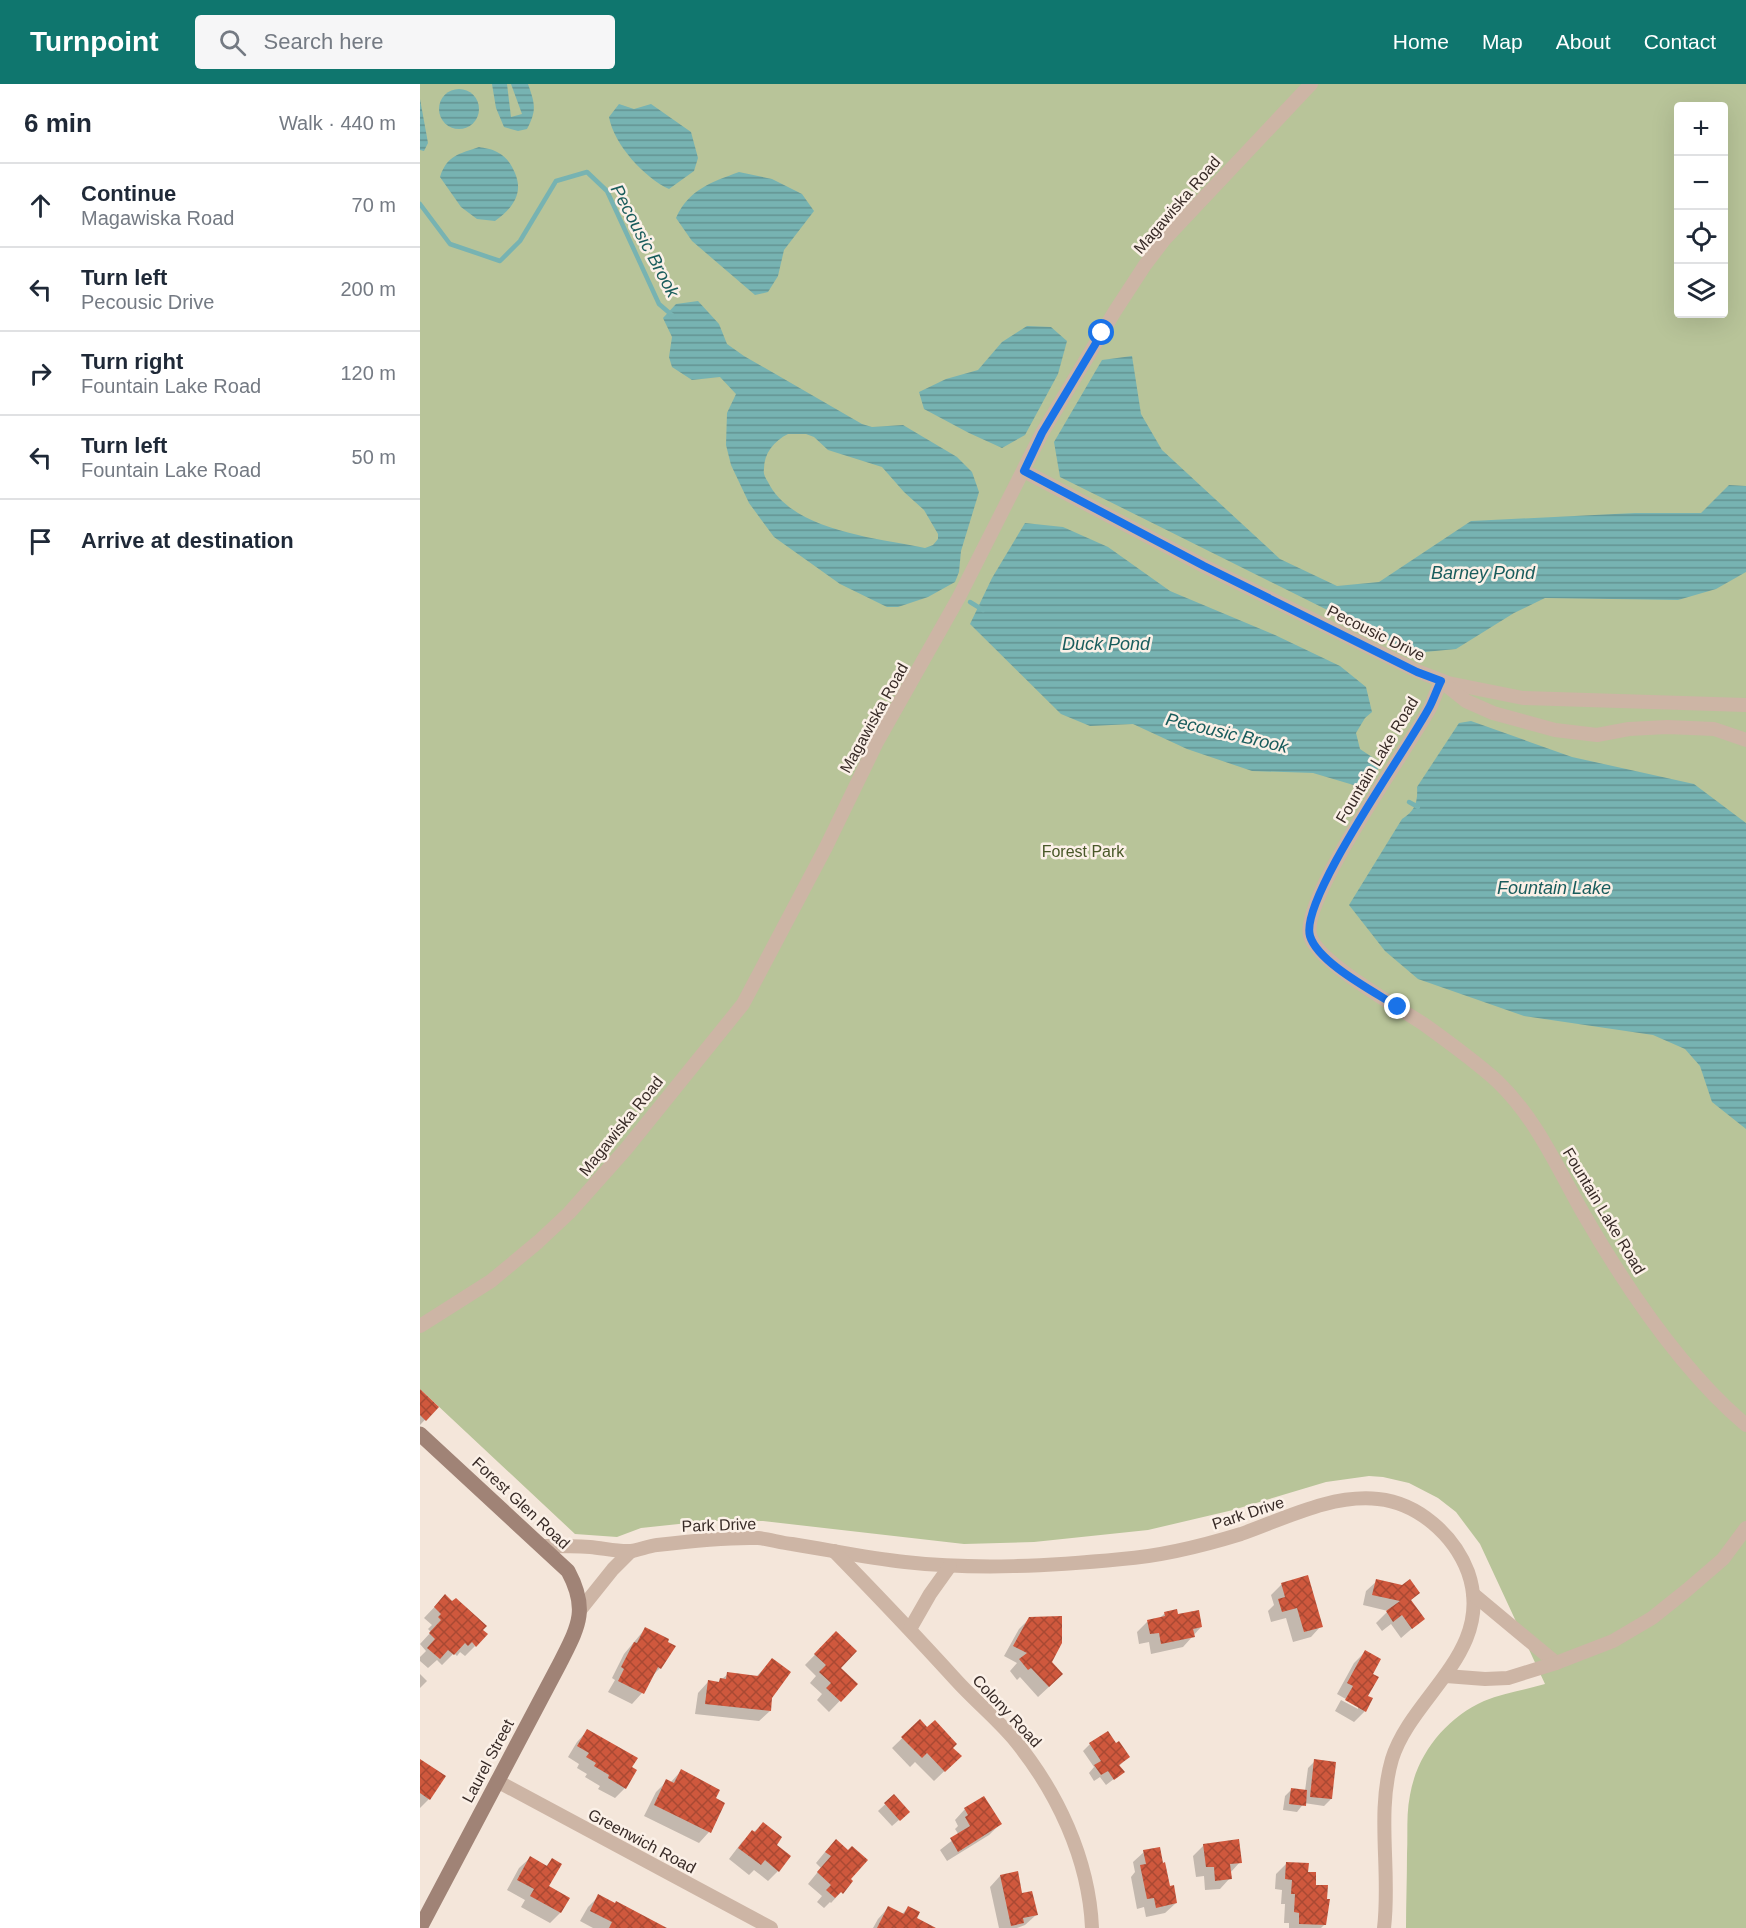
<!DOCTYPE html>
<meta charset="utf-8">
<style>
:root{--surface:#fff;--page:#f6f6f7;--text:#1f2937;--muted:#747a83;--line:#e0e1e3;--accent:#0f766e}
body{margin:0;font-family:Arial,sans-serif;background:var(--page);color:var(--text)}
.controls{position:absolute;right:18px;top:18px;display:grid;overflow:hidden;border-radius:6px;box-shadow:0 6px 24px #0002}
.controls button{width:54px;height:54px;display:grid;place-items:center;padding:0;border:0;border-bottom:2px solid var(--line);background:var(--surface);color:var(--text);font:30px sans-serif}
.stop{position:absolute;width:18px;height:18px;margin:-14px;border:4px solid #1a73e8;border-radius:50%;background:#fff}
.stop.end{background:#1a73e8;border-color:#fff;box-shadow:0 2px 6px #0008}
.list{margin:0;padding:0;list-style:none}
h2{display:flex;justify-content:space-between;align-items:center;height:78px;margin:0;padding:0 24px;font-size:26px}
h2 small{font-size:20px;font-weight:400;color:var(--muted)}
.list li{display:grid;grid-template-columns:39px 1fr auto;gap:18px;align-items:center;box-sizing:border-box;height:84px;padding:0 24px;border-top:2px solid var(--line)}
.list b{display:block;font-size:22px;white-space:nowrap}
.list p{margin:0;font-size:20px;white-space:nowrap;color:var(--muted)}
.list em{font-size:20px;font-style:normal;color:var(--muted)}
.icon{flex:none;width:33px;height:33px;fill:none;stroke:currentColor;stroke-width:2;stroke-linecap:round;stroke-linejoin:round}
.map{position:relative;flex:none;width:1326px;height:1844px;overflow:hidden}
header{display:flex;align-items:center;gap:36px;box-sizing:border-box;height:84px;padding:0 30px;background:var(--accent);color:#fff}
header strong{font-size:28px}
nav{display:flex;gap:33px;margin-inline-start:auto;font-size:21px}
.search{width:420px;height:54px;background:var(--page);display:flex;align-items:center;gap:15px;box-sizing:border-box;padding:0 21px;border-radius:6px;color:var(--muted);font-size:22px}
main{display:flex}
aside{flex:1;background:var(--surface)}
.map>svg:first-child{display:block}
.green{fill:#b8c499;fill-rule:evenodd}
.water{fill:url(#water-rules);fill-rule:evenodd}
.shadow{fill:#0003}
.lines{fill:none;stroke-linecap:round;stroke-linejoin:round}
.stream{stroke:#77b3b2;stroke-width:4.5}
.building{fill:url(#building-cross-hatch)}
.street{stroke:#cdb5a5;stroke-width:14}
.secondary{stroke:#a08376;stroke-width:15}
.route{stroke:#1a73e8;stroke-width:8}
.labels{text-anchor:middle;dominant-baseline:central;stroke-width:5;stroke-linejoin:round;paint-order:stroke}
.street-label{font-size:16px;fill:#382b27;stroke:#fbf0e7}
.park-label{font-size:16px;fill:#495829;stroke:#fbf0e7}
.water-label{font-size:18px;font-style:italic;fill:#195c5c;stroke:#fbf0e7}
</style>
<header>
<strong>Turnpoint</strong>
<div class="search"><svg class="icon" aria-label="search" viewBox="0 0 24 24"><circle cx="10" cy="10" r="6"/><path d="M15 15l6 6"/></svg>Search here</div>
<nav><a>Home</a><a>Map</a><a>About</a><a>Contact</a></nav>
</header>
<main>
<aside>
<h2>6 min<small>Walk · 440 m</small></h2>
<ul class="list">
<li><svg class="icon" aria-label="ahead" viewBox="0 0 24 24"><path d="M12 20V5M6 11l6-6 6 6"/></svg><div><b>Continue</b><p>Magawiska Road</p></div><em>70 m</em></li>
<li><svg class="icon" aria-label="left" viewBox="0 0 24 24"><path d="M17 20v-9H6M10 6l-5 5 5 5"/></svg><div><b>Turn left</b><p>Pecousic Drive</p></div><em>200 m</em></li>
<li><svg class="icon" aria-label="right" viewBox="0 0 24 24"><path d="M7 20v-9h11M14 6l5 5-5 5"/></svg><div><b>Turn right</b><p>Fountain Lake Road</p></div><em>120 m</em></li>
<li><svg class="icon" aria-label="left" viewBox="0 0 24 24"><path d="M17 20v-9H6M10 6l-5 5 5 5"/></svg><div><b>Turn left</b><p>Fountain Lake Road</p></div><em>50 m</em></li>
<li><svg class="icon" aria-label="arrive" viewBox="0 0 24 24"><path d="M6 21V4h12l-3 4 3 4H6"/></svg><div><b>Arrive at destination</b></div></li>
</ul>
</aside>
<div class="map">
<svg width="1326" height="1844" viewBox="0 0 1326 1844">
<defs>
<pattern id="water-rules" width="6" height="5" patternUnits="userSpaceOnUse" patternTransform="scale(1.5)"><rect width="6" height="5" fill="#77b3b2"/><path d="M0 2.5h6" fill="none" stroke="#639291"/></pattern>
<pattern id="building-cross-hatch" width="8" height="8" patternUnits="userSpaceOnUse" patternTransform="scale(1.5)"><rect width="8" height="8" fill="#cf583d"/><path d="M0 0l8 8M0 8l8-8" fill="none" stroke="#a94933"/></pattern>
</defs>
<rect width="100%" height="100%" fill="#f4e6da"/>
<!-- green -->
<path class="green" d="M 0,0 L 1326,0 L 1326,1844 L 986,1844 C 986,1819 987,1795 987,1770 C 988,1751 986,1730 990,1711 C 997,1670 1026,1634 1064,1617 C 1083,1609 1105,1606 1125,1600 L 1060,1460 L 1036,1428 L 1018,1414 L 989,1399 L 963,1393 L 949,1392 L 906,1398 L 813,1426 L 728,1446 L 614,1458 L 544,1460 L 343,1437 L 287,1437 L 221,1444 L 197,1453 L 155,1450 L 0,1305 ZM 1258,22 L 1304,22 L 1304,230 L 1258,230 Z"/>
<!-- water -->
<g class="water">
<path d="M 72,0 L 87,0 L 91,33 L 102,30 L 91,0 L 108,0 C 115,20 117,26 107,45 L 98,47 L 84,43 L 76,24 Z"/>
<circle cx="39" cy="25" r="20"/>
<path d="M 0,15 L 8,59 L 4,67 L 0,66 Z"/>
<path d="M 199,20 L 214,25 L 231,20 L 271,48 L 278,74 L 274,87 L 249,105 C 225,94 194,61 189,33 Z"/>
<path d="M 59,63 C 64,64 72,65 77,68 C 86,72 91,80 95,89 C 104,110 92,125 75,137 L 57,135 L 41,123 L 20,93 C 27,71 39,70 59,63 Z"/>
<path d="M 319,88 L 352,95 L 382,110 L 394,127 L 364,166 L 358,192 L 348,208 L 335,211 L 272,157 L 256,134 C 269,105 292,98 319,88 Z"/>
<path d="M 278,217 L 299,240 L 307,260 L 324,272 L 442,340 L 452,343 L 483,341 L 537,373 L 552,388 L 559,408 L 541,467 L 539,488 L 535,498 L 508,513 L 478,523 L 467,523 L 420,500 L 354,453 L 329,419 L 311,381 L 306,361 L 307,329 L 316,310 L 300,293 L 272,296 L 252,283 L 249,273 L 252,253 L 243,234 L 256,220 ZM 368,350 L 386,350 L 394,353 L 408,366 L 462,383 L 484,408 L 504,426 L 518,450 L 518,455 L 513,461 L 505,464 C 457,454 372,447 348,398 C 345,393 343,390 344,385 C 344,369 354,357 368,350 Z"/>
<path d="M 607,242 L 631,243 L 647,257 L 638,290 L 605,351 L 582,364 L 549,349 L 504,325 L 499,308 L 526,295 L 558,286 L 582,258 Z"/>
<path d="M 712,272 L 721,330 L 742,366 L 860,475 L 917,502 L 959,498 L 1051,437 L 1215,429 L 1281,429 L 1309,401 L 1326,402 L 1326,488 L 1296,505 L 1258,516 L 1125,514 L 1094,529 L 1036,565 L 994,569 L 640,393 L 634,358 L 682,276 Z"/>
<path d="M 605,439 L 643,443 L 688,463 L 750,507 L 855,551 L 920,582 L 946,603 L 952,628 L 945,634 L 936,649 L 940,665 L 961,679 L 947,705 L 893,689 L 832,687 L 767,665 L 713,640 L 670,642 L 641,630 L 550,540 L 572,494 Z"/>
<path d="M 1051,637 L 1152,673 L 1274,700 L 1326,739 L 1326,1045 L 1292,1018 L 1280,982 L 1265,965 L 1233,951 L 1104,932 L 998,895 L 965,867 L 929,821 L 982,735 C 995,727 998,718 997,703 L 1039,639 Z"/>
</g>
<!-- shadow -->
<g class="shadow">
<path d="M 0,1307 L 17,1323 L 0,1341 Z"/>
<path d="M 957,1497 L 990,1517 L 1003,1535 L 981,1554 L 971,1540 L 962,1547 L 956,1539 L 968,1527 L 943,1521 L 946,1507 Z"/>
<path d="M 862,1500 L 901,1542 L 891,1553 L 873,1558 L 866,1534 L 851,1538 L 848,1527 L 854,1521 L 851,1511 Z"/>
<path d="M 25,1512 L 55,1562 L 45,1572 L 40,1568 L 37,1572 L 34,1569 L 22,1581 L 17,1576 L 8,1584 L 0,1577 L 0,1573 L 6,1567 L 0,1560 L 11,1548 L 8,1545 L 12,1541 L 4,1534 Z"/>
<path d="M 745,1529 L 757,1532 L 781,1543 L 763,1563 L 731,1570 L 729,1558 L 719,1560 L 717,1548 L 727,1538 L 739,1535 Z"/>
<path d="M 610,1534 L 630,1578 L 631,1601 L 618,1613 L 600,1593 L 597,1596 L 590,1587 L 597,1579 L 584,1572 L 599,1545 Z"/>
<path d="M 225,1545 L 246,1559 L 240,1584 L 230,1594 L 222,1609 L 212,1620 L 188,1608 L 195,1596 L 192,1594 L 204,1570 Z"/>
<path d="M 416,1549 L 419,1584 L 436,1600 L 409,1628 L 397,1616 L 402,1610 L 390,1599 L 396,1592 L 385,1581 Z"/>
<path d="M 945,1568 L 951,1590 L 945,1627 L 934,1638 L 915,1627 L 921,1616 L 938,1625 L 938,1622 L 917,1610 L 934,1579 Z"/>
<path d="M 352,1576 L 350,1627 L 339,1637 L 275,1630 L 278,1609 L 288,1598 L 297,1599 L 308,1590 L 336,1593 Z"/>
<path d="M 0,1590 L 7,1597 L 0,1604 Z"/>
<path d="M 500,1637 L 540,1672 L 514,1697 L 495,1678 L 490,1683 L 472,1664 Z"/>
<path d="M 167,1647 L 210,1684 L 205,1704 L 195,1714 L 178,1705 L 180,1702 L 165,1693 L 167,1690 L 157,1684 L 159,1680 L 148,1673 L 157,1658 Z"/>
<path d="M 670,1660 L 708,1673 L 699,1682 L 703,1688 L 686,1701 L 680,1693 L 674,1697 L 669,1689 L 674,1683 L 663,1667 Z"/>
<path d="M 0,1677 L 9,1715 L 0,1724 Z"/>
<path d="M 895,1677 L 911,1715 L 904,1722 L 884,1719 L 877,1728 L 863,1726 L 865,1712 L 872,1705 L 885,1707 L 888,1684 Z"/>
<path d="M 261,1687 L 294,1715 L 303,1719 L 289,1748 L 279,1759 L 224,1732 L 236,1708 L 247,1697 L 250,1699 Z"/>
<path d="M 474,1712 L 488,1728 L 472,1742 L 458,1727 Z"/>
<path d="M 545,1725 L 580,1740 L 569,1751 L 527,1777 L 520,1766 L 539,1751 L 535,1745 L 538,1742 L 535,1736 Z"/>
<path d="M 343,1740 L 354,1761 L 358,1787 L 348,1797 L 334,1786 L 329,1791 L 309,1775 L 322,1758 Z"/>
<path d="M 784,1761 L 820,1778 L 810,1789 L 810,1794 L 800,1805 L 785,1806 L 784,1792 L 776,1793 L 773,1772 Z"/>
<path d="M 405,1768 L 428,1768 L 429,1796 L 431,1797 L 411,1819 L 410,1818 L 404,1824 L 397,1818 L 402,1812 L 388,1800 L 401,1784 L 396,1779 Z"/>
<path d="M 724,1768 L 749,1804 L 756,1819 L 745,1829 L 726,1833 L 724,1823 L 717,1825 L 711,1793 L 715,1788 L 713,1778 Z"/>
<path d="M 110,1774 L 126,1782 L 132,1776 L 127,1803 L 148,1815 L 140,1829 L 130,1839 L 101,1823 L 105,1816 L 87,1806 L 99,1784 Z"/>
<path d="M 866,1780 L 886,1789 L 894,1802 L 905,1840 L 901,1844 L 869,1844 L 869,1839 L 864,1839 L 865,1820 L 861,1820 L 862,1806 L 855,1805 L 856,1790 Z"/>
<path d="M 580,1792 L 601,1811 L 616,1831 L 605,1841 L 597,1844 L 579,1844 L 570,1803 Z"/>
<path d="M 179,1812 L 239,1844 L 173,1844 L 160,1837 L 168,1823 Z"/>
<path d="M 468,1824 L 481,1831 L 488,1824 L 495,1834 L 513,1844 L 453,1844 L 458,1835 Z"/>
</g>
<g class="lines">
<!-- stream -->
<g class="stream">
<path d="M 0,120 L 30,160 L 80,177 L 100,157 L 136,97 L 167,88 L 187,107 L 239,220 L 253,232"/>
<path d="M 550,518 L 563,526"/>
<path d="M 989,718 L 998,723"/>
</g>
</g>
<!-- building -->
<g class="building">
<path d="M 0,1305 L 19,1323 L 6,1337 L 0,1331 Z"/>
<path d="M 888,1491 L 903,1543 L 884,1548 L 877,1524 L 862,1528 L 858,1515 L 865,1513 L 861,1499 Z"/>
<path d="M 956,1495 L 982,1501 L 990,1495 L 1000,1509 L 991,1516 L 1005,1535 L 992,1545 L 982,1531 L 973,1538 L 966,1527 L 980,1517 L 952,1511 Z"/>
<path d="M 25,1510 L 32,1517 L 36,1514 L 67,1542 L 63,1546 L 68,1550 L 56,1563 L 52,1558 L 48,1562 L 45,1559 L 34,1571 L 28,1566 L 20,1575 L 7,1564 L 15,1555 L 9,1549 L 21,1536 L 18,1533 L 21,1530 L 14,1523 Z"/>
<path d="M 757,1525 L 758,1530 L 779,1526 L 782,1543 L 773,1545 L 775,1553 L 741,1560 L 739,1549 L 730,1550 L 727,1536 L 745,1532 L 744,1528 Z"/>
<path d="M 642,1532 L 642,1559 L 632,1578 L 643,1590 L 629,1603 L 611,1584 L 608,1586 L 599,1575 L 607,1569 L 593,1562 L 609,1533 Z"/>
<path d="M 225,1543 L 249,1555 L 248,1558 L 256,1562 L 241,1585 L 238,1583 L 224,1610 L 198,1597 L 204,1585 L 201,1583 L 214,1558 L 217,1559 Z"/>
<path d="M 416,1547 L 437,1567 L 421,1584 L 438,1600 L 421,1618 L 406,1604 L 411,1599 L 399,1588 L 406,1581 L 394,1570 Z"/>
<path d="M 945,1566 L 961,1575 L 953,1590 L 959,1593 L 948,1612 L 953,1614 L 946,1628 L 925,1616 L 933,1602 L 927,1599 Z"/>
<path d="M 352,1574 L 371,1588 L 352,1614 L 351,1627 L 285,1620 L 288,1596 L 299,1598 L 300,1594 L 306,1595 L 307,1588 L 338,1592 Z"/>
<path d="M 500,1635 L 507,1643 L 515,1636 L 537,1660 L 533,1664 L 542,1672 L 525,1688 L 507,1669 L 502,1674 L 481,1653 Z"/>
<path d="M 167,1645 L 218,1674 L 212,1683 L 217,1686 L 206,1705 L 188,1694 L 189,1691 L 174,1682 L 176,1679 L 166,1673 L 169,1669 L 157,1662 Z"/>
<path d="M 688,1647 L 696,1659 L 699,1657 L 710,1673 L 699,1681 L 705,1688 L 694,1696 L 688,1687 L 681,1691 L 674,1681 L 681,1677 L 669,1659 Z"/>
<path d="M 0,1675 L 26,1692 L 10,1716 L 0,1709 Z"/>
<path d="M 894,1675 L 916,1678 L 912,1715 L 890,1713 Z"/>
<path d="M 261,1685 L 300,1706 L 296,1714 L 305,1719 L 291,1749 L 234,1721 L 246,1695 L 254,1699 Z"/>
<path d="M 871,1704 L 887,1706 L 886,1722 L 869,1720 Z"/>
<path d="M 474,1710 L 490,1728 L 480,1737 L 464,1719 Z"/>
<path d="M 564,1712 L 582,1740 L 538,1768 L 530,1754 L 550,1742 L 545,1733 L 548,1731 L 544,1724 Z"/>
<path d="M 343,1738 L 362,1753 L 357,1761 L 371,1772 L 359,1788 L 345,1776 L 341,1781 L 318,1764 L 332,1746 L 335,1748 Z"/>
<path d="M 416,1755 L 428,1766 L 432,1762 L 448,1776 L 431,1795 L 433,1797 L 423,1810 L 421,1808 L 415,1814 L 406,1806 L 411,1801 L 397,1788 L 411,1772 L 405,1768 Z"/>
<path d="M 819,1755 L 822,1779 L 810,1780 L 812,1795 L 795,1797 L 794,1783 L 786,1783 L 783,1760 Z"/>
<path d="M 740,1763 L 743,1779 L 745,1778 L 750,1802 L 754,1801 L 757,1819 L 736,1824 L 734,1814 L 727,1815 L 720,1781 L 726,1780 L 723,1766 Z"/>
<path d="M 110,1772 L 127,1782 L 132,1774 L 142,1780 L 129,1802 L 150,1814 L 141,1829 L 110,1812 L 114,1805 L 97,1796 Z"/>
<path d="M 866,1778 L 889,1779 L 888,1788 L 896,1788 L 896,1801 L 908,1801 L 907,1815 L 910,1815 L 906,1841 L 879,1840 L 879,1829 L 874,1828 L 875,1810 L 871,1810 L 872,1796 L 865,1795 Z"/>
<path d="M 598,1787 L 602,1809 L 612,1807 L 618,1831 L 603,1834 L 604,1839 L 591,1842 L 580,1791 Z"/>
<path d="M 178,1810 L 195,1819 L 196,1817 L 247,1844 L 189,1844 L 192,1838 L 170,1827 Z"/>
<path d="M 468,1822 L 484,1830 L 488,1822 L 500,1828 L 497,1834 L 516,1844 L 457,1844 Z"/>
</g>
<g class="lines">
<!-- street -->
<g class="street">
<path d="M 604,387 L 784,482 L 997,587 L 1028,599 L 1103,614 L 1326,621"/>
<path d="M 1326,656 L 1294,645 L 1247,643 L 1209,645 L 1177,651 L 1135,646 L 1073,629 L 1046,617 L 1021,597 C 1017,606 1014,615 1010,624 C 988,664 881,814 890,851 C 896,878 980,924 1005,941 C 1030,959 1055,977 1077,997 C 1116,1034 1137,1083 1163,1129 C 1205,1202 1262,1287 1326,1341"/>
<path d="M 0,1242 L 71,1197 L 118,1158 L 149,1129 L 206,1065 L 323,920 L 406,763 L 457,658 L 539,513 L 622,349 L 695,227 L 725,181 L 744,156 L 891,0"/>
<path d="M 123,1462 C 138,1462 154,1462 170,1463 C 183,1464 198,1468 211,1467 C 219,1466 228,1462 237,1461 C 270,1457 305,1453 338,1454 C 349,1455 361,1459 372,1460 C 410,1466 447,1474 485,1478 C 557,1486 630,1482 702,1475 C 742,1472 782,1462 821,1450 C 864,1435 911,1410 958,1415 C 998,1419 1034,1451 1048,1488 C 1076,1567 992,1611 972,1675 C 956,1730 971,1788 964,1844"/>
<path d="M 414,1467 C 455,1509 496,1552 536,1596 C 554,1616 575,1633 593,1654 C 637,1707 669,1775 672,1844"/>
<path d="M 1053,1510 L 1136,1579"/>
<path d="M 161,1525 L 193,1485 L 211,1467"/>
<path d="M 490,1545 L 510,1510 L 530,1482"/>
<path d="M 1026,1592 L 1065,1595 L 1088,1594 L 1136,1579 L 1193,1557 L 1232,1534 L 1267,1506 L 1303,1475 L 1326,1444"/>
<path d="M 77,1697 L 351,1844"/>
</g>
<!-- secondary -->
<path class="secondary" d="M 0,1350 L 148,1487 C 169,1526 158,1543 140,1579 L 0,1844"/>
</g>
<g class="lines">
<!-- route -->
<path class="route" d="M 682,249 L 622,349 L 604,387 L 784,482 L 997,588 L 1021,597 C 1017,605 1014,614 1010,622 C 989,663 879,815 890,852 C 898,879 955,908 978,923"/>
</g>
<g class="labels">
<!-- street labels -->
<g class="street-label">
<text transform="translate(757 121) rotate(-49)">Magawiska Road</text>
<text transform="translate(956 549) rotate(26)">Pecousic Drive</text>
<text transform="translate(454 634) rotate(-61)">Magawiska Road</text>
<text transform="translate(957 676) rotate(-59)">Fountain Lake Road</text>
<text transform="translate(201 1042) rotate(-51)">Magawiska Road</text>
<text transform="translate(1184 1127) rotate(59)">Fountain Lake Road</text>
<text transform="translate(101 1419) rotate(43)">Forest Glen Road</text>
<text transform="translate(828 1429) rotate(-18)">Park Drive</text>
<text transform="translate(299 1441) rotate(-2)">Park Drive</text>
<text transform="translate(587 1627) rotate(47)">Colony Road</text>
<text transform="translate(68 1677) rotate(-62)">Laurel Street</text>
<text transform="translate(222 1757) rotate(28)">Greenwich Road</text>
</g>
<!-- park labels -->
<g class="park-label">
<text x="663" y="767">Forest Park</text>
</g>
<!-- water labels -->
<g class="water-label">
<text transform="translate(225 157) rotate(62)">Pecousic Brook</text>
<text x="1063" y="489">Barney Pond</text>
<text x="686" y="560">Duck Pond</text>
<text transform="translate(807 649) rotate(13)">Pecousic Brook</text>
<text x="1134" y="804">Fountain Lake</text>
</g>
</g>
</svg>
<div class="controls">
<button>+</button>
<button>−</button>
<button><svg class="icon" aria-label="locate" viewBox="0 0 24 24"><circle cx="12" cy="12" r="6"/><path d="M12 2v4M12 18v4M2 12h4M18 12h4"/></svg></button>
<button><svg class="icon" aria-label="layers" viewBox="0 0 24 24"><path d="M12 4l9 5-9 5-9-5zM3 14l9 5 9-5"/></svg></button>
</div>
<div class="stop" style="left:682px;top:249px"></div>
<div class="stop end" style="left:978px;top:923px"></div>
</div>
</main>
